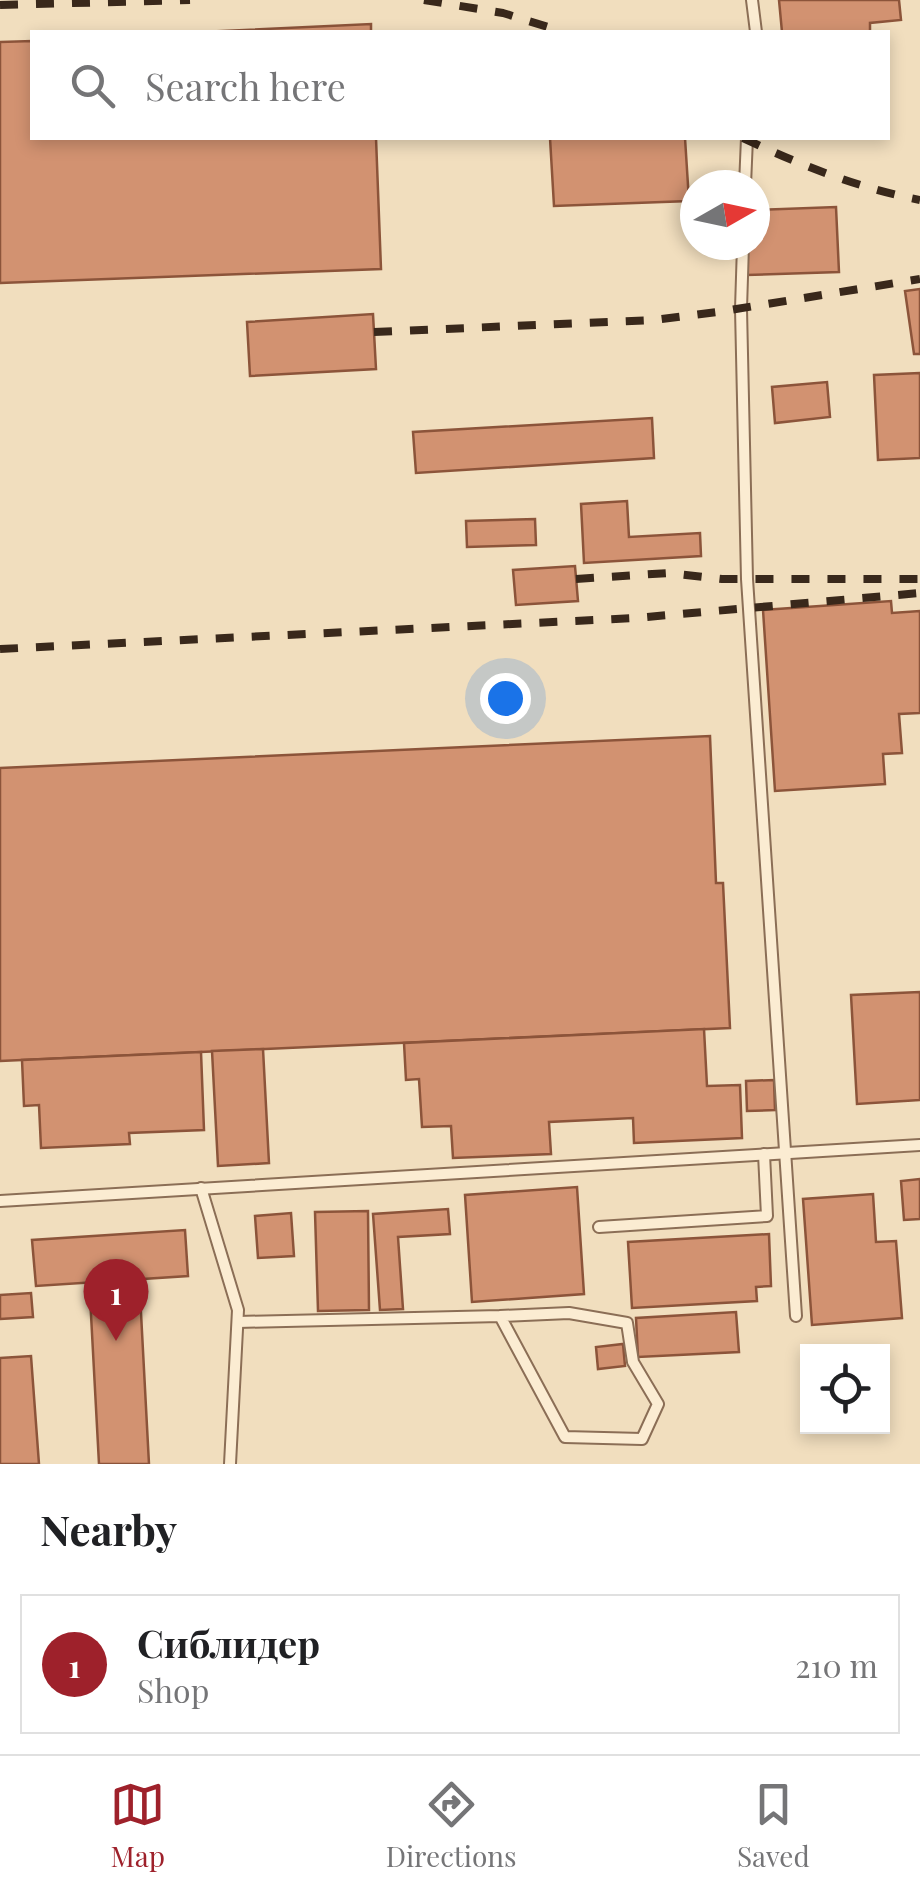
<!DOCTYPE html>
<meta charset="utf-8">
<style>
:root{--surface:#fff;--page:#f2f2f2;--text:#202124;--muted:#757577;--line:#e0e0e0;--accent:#9e212b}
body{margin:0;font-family:"Playfair Display",serif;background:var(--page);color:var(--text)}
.controls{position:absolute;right:30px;bottom:30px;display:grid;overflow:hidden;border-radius:0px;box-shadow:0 5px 15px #0003}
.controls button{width:90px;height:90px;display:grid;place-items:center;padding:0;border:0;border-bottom:2px solid var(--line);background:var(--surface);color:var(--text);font:50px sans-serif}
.compass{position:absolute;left:680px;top:170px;width:90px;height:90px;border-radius:50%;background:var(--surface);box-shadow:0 5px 15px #0003;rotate:81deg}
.you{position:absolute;left:505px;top:698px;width:35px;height:35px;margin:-25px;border:8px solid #fff;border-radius:50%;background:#1a73e8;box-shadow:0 0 0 15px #1a73e833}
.badge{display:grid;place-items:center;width:65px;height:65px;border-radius:50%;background:var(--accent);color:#fff;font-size:32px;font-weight:700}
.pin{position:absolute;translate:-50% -82px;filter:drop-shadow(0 2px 5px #0008)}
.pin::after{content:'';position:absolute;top:52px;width:35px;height:30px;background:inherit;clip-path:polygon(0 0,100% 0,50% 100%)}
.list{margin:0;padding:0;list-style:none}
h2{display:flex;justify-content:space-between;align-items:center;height:130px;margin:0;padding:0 40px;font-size:42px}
h2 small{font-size:32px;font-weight:400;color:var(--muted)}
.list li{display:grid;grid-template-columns:65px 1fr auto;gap:30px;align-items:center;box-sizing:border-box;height:140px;margin:0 20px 20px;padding:0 20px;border:2px solid var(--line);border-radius:0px}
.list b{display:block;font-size:38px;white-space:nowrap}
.list p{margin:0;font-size:32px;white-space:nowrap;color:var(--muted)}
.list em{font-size:32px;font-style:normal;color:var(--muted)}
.icon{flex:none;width:55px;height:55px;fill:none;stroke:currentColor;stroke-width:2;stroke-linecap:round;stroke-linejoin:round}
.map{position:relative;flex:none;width:920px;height:1464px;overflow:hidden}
.search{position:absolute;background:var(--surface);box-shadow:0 5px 15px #0003;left:30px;right:30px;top:30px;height:110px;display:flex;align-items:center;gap:25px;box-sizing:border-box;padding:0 35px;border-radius:0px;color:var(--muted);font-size:38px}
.sheet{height:290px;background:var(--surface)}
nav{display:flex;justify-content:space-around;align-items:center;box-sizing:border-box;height:140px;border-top:2px solid var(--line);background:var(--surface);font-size:28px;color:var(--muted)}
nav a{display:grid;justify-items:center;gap:5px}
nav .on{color:var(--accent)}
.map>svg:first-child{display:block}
.building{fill:#d29271;stroke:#8c543a;stroke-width:2.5}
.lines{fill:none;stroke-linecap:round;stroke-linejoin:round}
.service-casing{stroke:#8b6e56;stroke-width:14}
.service{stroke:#fbecd2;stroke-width:10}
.rail{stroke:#39281b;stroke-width:8;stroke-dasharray:18 18;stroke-linecap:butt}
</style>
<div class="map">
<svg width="920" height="1464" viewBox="0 0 920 1464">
<rect width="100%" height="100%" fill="#f1debe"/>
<!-- building -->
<g class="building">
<path d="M 779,0 L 899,0 L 901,20 L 870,23 L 870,32 L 782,32 Z"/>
<path d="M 371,24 L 371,32 L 200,32 Z"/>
<path d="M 32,41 L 32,138 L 376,138 L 381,269 L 0,283 L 0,42 Z"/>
<path d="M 550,138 L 685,138 L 689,201 L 554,206 Z"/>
<path d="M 836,207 L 839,272 L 747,275 L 746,245 L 755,245 L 755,210 Z"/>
<path d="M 920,289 L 920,354 L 914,354 L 905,291 Z"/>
<path d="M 373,314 L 376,369 L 250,376 L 247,322 Z"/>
<path d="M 920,373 L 920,458 L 878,460 L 874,375 Z"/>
<path d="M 827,382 L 830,417 L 775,423 L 772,387 Z"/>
<path d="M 652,418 L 654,458 L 416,473 L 413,432 Z"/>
<path d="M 627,501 L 629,537 L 700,533 L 701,556 L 584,563 L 581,504 Z"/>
<path d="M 535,519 L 536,545 L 467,547 L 466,521 Z"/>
<path d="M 575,566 L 578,601 L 516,605 L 513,570 Z"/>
<path d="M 891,601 L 892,613 L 920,611 L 920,713 L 899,714 L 902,753 L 883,754 L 885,784 L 775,791 L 763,610 Z"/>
<path d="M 710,736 L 716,883 L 723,883 L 730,1028 L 0,1061 L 0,768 Z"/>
<path d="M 920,992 L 920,1100 L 857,1104 L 851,995 Z"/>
<path d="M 704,1029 L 707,1086 L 740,1085 L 742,1138 L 634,1143 L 633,1118 L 549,1122 L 551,1154 L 453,1158 L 451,1126 L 422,1127 L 419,1079 L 406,1080 L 404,1043 Z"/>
<path d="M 263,1049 L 269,1163 L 218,1166 L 212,1051 Z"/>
<path d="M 201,1052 L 204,1130 L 129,1133 L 130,1144 L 41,1148 L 39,1105 L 24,1106 L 22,1060 Z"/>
<path d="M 774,1080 L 775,1110 L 747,1111 L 746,1081 Z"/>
<path d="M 920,1179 L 920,1219 L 904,1220 L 901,1181 Z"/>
<path d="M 577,1187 L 584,1294 L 472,1302 L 465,1195 Z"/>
<path d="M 873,1194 L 876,1242 L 896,1241 L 902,1318 L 812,1325 L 803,1199 Z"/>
<path d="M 448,1209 L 450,1234 L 398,1237 L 403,1309 L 380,1310 L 373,1214 Z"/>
<path d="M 368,1211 L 369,1310 L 318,1311 L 315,1212 Z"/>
<path d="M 291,1213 L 294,1256 L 258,1258 L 255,1216 Z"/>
<path d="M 185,1230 L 188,1276 L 36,1286 L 32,1240 Z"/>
<path d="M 769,1234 L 771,1286 L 756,1287 L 757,1301 L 632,1308 L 628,1242 Z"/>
<path d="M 31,1293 L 33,1317 L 0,1319 L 0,1295 Z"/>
<path d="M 140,1294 L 149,1464 L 99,1464 L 90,1296 Z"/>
<path d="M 736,1312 L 739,1352 L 638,1357 L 636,1318 Z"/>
<path d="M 623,1344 L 625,1366 L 598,1369 L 596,1347 Z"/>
<path d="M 31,1356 L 39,1464 L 0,1464 L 0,1358 Z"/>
</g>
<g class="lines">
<defs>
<g id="service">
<path d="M 752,0 L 756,32"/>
<path d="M 745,185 L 747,138"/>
<path d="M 743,245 L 741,309 L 747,579 L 796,1316"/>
<path d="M 201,1188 L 238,1310 L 230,1464"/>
<path d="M 0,1201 L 920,1145"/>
<path d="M 599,1227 L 767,1216 L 764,1154"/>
<path d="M 238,1322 L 500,1316 L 565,1437 L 642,1439 L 658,1404 L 633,1362 L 627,1323 L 569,1313 L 500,1316"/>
</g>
</defs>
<!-- service casing -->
<use href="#service" class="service-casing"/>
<!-- service -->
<use href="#service" class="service"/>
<!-- rail -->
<g class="rail">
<path d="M 424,0 L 503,13 L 564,32"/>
<path d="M 0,5 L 190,0"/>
<path d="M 743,138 C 800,165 858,188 920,200"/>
<path d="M 374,332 L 654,320 L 718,312 L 920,279"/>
<path d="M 576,579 L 669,573 L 722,579 L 920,579"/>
<path d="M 0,649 L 635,618 L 920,593"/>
</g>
</g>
</svg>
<div class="controls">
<button><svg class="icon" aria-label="locate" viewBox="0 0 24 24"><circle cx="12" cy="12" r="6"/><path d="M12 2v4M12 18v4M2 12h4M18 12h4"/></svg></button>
</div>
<svg class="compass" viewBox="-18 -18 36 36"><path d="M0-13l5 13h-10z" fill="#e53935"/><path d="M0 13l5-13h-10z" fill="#757577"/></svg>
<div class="you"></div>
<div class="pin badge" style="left:116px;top:1341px">1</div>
<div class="search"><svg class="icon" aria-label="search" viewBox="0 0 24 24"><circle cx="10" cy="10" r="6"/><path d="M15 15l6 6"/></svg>Search here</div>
</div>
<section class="sheet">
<h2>Nearby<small></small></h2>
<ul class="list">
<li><span class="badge">1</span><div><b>Сиблидер</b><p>Shop</p></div><em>210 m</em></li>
</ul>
</section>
<nav>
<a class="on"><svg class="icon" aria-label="map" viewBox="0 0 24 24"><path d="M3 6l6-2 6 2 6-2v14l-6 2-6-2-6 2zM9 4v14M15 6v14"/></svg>Map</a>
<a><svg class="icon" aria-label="directions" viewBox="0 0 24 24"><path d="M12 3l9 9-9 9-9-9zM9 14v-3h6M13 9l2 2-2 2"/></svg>Directions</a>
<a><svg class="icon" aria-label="saved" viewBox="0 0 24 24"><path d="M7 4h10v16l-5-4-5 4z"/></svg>Saved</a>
</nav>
